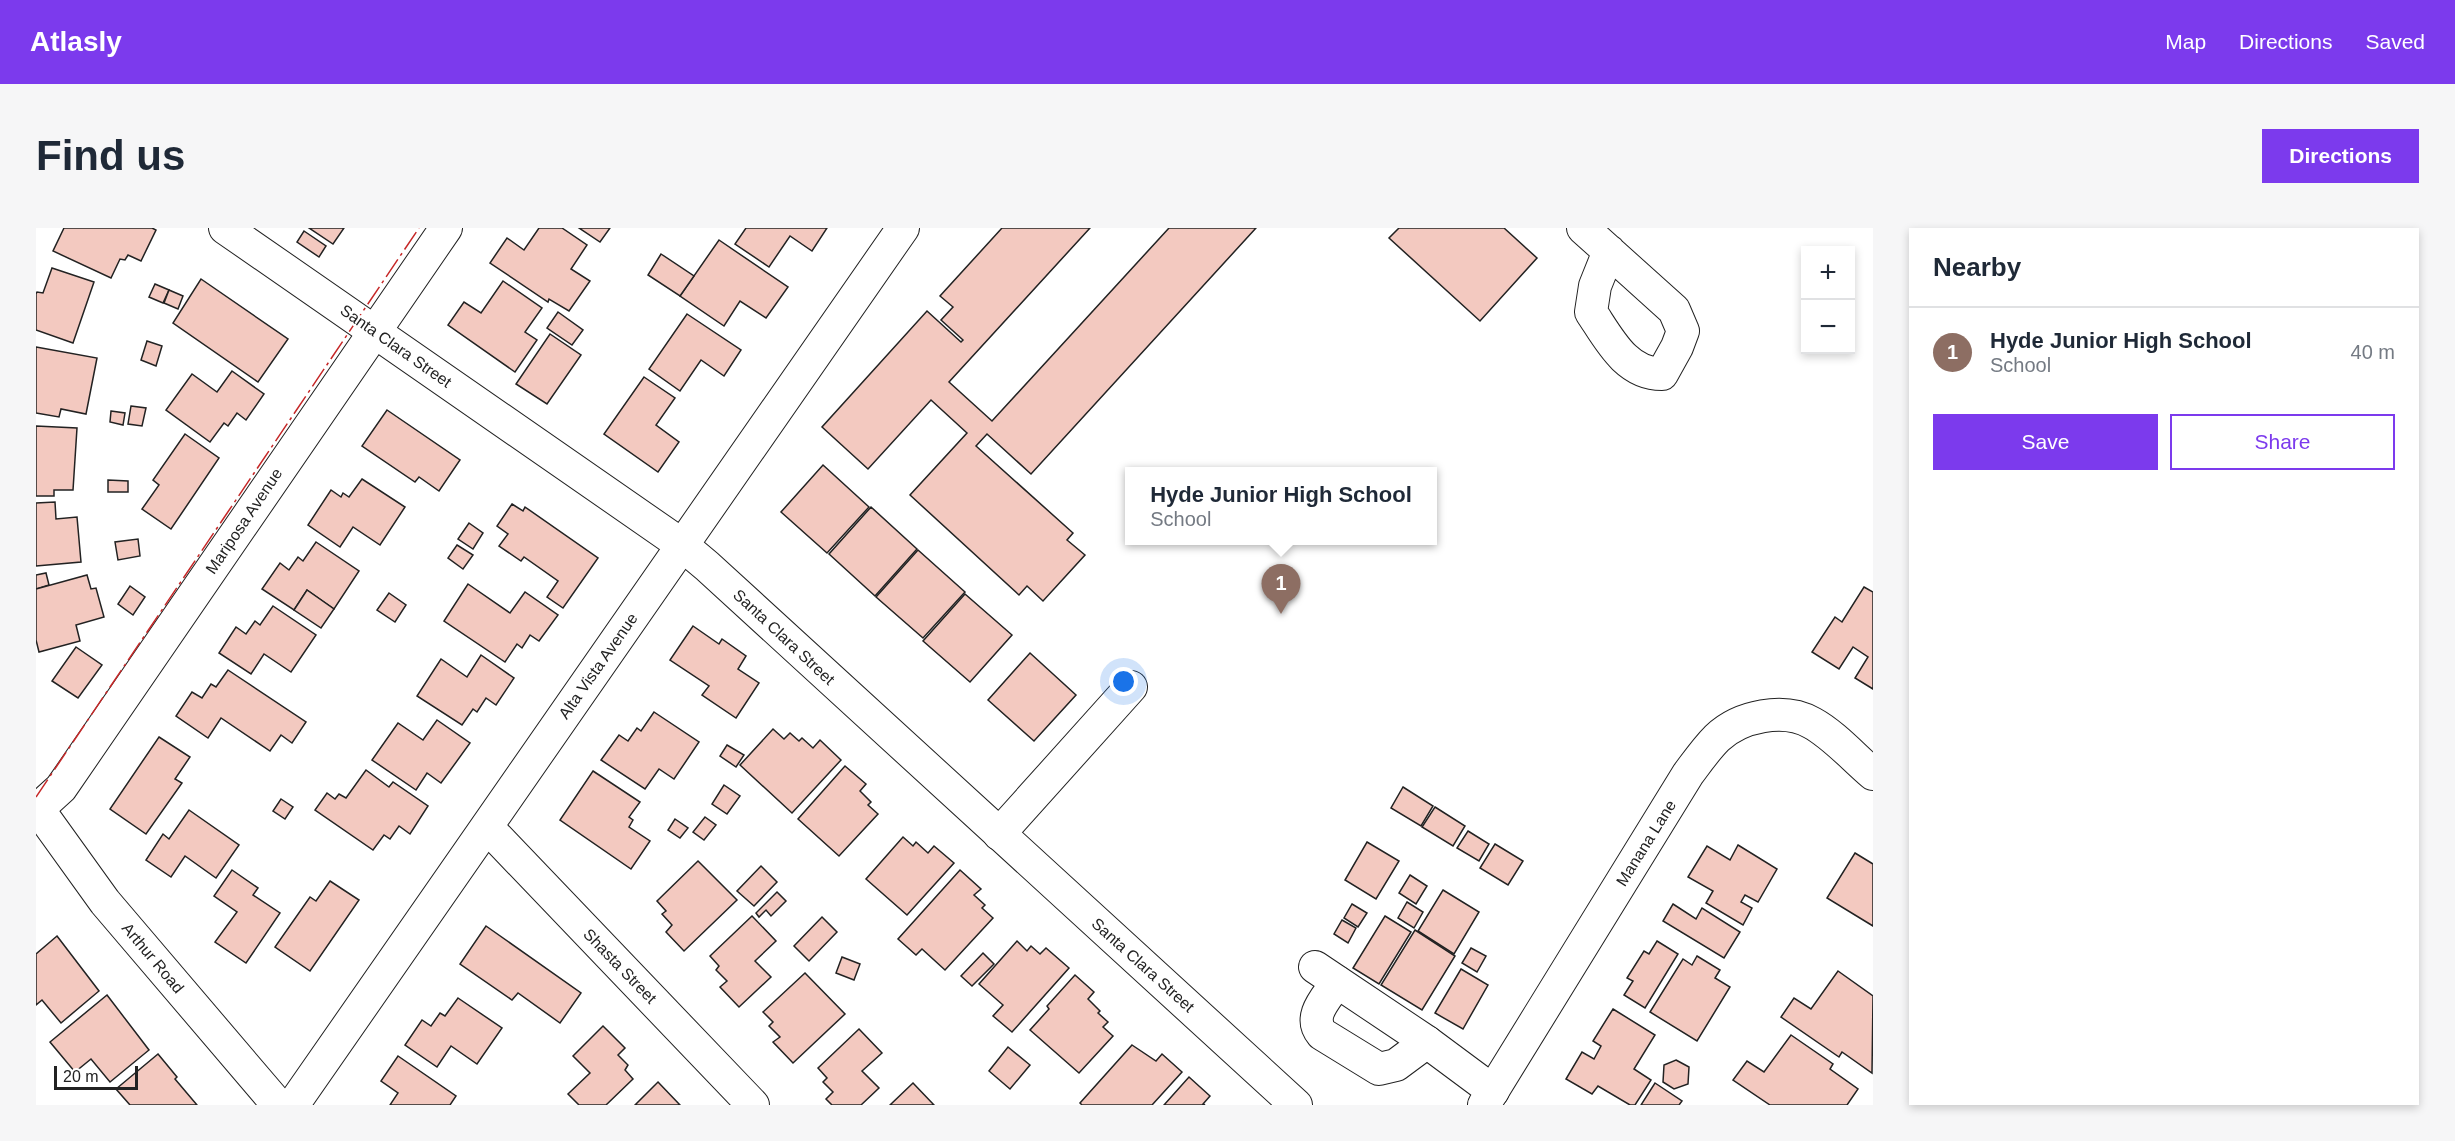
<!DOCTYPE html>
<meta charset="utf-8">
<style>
:root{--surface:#fff;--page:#f6f6f7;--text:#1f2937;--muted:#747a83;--line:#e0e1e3;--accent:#7c3aed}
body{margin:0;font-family:Arial,sans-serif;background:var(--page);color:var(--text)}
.controls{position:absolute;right:18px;top:18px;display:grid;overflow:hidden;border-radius:0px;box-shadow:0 3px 9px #0003}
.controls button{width:54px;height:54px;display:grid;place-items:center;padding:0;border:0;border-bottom:2px solid var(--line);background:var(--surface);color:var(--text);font:30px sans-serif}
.scale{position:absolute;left:18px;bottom:15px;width:84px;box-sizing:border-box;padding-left:6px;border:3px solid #222;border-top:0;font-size:16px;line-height:21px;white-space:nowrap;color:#222;-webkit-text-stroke:4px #fff;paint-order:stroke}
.you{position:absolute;left:1088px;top:454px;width:21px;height:21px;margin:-15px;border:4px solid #fff;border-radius:50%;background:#1a73e8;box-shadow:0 0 0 9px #1a73e833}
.badge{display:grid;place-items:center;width:39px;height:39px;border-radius:50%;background:var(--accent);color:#fff;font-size:20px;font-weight:700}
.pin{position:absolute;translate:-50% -50px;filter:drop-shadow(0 2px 3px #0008)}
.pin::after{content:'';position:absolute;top:32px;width:21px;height:18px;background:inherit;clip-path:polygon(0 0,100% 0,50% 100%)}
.popup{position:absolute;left:1089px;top:239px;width:312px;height:78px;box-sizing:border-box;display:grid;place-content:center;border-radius:0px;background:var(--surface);filter:drop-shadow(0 2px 4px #0005);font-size:20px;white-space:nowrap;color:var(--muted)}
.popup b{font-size:22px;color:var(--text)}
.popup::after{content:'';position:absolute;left:50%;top:100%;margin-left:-12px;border:12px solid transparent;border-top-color:var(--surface)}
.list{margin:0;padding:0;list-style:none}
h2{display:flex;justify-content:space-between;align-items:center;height:78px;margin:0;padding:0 24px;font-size:26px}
h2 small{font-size:20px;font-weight:400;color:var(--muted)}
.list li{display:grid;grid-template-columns:39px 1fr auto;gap:18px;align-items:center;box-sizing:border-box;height:90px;padding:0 24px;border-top:2px solid var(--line)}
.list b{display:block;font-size:22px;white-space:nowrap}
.list p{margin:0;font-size:20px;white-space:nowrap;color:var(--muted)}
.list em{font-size:20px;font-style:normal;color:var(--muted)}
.actions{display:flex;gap:12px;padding:18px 24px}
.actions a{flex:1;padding:14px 0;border:2px solid var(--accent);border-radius:0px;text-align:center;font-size:21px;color:var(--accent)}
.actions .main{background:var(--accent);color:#fff}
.map{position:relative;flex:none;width:1837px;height:877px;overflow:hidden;border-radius:0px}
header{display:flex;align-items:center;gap:36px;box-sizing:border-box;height:84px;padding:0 30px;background:var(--accent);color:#fff}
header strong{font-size:28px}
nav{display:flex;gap:33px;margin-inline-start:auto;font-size:21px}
.intro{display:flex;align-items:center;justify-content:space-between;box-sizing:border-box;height:144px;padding:0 36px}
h1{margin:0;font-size:42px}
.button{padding:15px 27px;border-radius:0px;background:var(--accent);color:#fff;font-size:21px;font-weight:700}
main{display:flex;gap:36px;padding:0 36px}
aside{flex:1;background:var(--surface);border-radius:0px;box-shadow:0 3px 9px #0003}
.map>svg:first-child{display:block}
.building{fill:#f3c9c0;stroke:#222;stroke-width:1.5}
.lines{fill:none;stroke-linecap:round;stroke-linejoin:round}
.minor-casing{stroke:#222;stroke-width:34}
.minor{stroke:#fff;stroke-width:32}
.power{stroke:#c62828;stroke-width:1.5;stroke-dasharray:21 4.5 3 4.5;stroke-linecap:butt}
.labels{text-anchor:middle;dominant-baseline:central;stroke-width:4.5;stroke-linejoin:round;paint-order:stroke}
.street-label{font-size:16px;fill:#222;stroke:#fff}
</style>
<header>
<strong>Atlasly</strong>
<nav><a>Map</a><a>Directions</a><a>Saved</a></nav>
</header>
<div class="intro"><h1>Find us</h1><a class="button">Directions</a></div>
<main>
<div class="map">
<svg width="1837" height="877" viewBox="0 0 1837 877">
<rect width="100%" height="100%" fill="#fff"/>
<!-- building -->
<g class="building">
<path d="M 28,0 L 116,0 L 120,2 L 105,33 L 92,27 L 89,32 L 84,31 L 75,50 L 17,23 Z"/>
<path d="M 273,0 L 308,0 L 297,16 Z"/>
<path d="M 503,0 L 526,0 L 551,17 L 535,41 L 554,53 L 533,83 L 513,71 L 512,74 L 454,35 L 471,10 L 488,22 Z"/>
<path d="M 543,0 L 574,0 L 564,14 Z"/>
<path d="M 710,0 L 791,0 L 776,23 L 754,8 L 733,39 L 699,16 Z"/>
<path d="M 966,0 L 1054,0 L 913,154 L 956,193 L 1133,0 L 1220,0 L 995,246 L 951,206 L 940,218 L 1037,305 L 1031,312 L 1049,327 L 1007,373 L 991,358 L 983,367 L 874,267 L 931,205 L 895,172 L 832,241 L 786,199 L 891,83 L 925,114 L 927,112 L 905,92 L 917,79 L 904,68 Z"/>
<path d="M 1363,0 L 1468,0 L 1501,30 L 1444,93 L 1353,10 Z"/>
<path d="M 268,3 L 290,18 L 283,29 L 261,14 Z"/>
<path d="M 683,12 L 752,59 L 730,90 L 704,73 L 688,98 L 644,68 Z"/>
<path d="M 625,26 L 658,48 L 644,68 L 612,47 Z"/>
<path d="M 16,40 L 58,54 L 37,115 L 0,102 L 0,66 L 1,64 L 7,65 Z"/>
<path d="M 165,51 L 252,111 L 222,154 L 137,95 Z"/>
<path d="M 467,53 L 506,80 L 489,104 L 501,112 L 479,144 L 412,97 L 428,74 L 445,85 Z"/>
<path d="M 119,56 L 133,62 L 127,75 L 113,69 Z"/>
<path d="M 133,62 L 147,68 L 142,81 L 128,75 Z"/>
<path d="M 522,84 L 547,102 L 536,117 L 511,100 Z"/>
<path d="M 651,86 L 705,122 L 688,148 L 665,132 L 644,163 L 613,141 Z"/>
<path d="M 514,106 L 545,127 L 511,176 L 480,156 Z"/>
<path d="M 111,113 L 126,118 L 120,138 L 105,132 Z"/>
<path d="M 0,119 L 61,130 L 50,186 L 25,181 L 23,189 L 0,185 Z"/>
<path d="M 196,143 L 228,166 L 210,192 L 201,185 L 192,198 L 188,195 L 174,214 L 130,182 L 156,146 L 181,164 Z"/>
<path d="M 608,149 L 639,170 L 620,197 L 643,214 L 622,244 L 568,206 Z"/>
<path d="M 95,178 L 110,180 L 106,198 L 92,196 Z"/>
<path d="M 351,182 L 424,232 L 403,263 L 383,249 L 379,254 L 326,218 Z"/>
<path d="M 75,183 L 89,185 L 87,197 L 74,194 Z"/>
<path d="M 0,198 L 41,200 L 37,262 L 18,262 L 18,268 L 0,268 Z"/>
<path d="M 149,206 L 183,230 L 135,301 L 106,281 L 123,257 L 117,252 Z"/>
<path d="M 787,237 L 833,279 L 791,325 L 745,284 Z"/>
<path d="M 326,251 L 369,279 L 344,317 L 317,299 L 304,319 L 272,297 L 295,262 L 305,269 L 307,265 L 313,269 Z"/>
<path d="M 72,252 L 92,253 L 92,264 L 72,264 Z"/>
<path d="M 19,274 L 20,291 L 41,289 L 45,334 L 0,338 L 0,275 Z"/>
<path d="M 476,276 L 487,283 L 489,279 L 562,330 L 527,380 L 511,369 L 522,353 L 488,329 L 485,333 L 463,318 L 472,306 L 461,298 Z"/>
<path d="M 835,279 L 881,321 L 839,368 L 793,326 Z"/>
<path d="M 433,295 L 447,305 L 437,321 L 422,311 Z"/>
<path d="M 102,311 L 104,328 L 82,332 L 79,314 Z"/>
<path d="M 280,314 L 323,343 L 298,381 L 271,362 L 258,382 L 226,361 L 244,335 L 253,342 L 262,329 L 267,333 Z"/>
<path d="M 421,317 L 437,327 L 427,341 L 412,330 Z"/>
<path d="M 882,322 L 929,364 L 887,410 L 840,369 Z"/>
<path d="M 10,345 L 13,357 L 0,361 L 0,347 Z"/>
<path d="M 51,347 L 55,361 L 60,360 L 68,389 L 40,397 L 44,413 L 3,424 L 0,412 L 0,361 Z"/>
<path d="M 432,356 L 474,385 L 489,364 L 522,387 L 503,413 L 494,407 L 486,420 L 481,416 L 469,434 L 408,393 Z"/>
<path d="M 94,358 L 109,369 L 97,387 L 82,376 Z"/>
<path d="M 1828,359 L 1837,364 L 1837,461 L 1819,450 L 1832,429 L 1817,419 L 1803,441 L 1776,424 L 1799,389 L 1806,394 Z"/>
<path d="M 271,362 L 298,381 L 285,400 L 258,382 Z"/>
<path d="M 353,365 L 370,377 L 359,394 L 341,382 Z"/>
<path d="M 929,366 L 976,407 L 934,454 L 887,413 Z"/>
<path d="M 237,378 L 280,407 L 255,444 L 228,426 L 215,446 L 183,425 L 200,399 L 210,406 L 219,393 L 224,397 Z"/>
<path d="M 657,398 L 683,416 L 686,411 L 710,428 L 702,441 L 723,455 L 700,490 L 666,467 L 673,458 L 634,432 Z"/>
<path d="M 40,419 L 66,437 L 42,470 L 16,453 Z"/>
<path d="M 994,425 L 1040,467 L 998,513 L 952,472 Z"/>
<path d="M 445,427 L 478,450 L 460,477 L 450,470 L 441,484 L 437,481 L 426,497 L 381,468 L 405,431 L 431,449 Z"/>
<path d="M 192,442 L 270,494 L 256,515 L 245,507 L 234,523 L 185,490 L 172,510 L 140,488 L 156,464 L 166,470 L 175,456 L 180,459 Z"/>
<path d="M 618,484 L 663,514 L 638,551 L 623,541 L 609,561 L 565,532 L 583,507 L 592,513 L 601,500 L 605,503 Z"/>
<path d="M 401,492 L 434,515 L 405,555 L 391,545 L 380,562 L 336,532 L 362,495 L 387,512 Z"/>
<path d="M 737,501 L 748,511 L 754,505 L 763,513 L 766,510 L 777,520 L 784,512 L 805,532 L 756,585 L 704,537 Z"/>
<path d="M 123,509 L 154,529 L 139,551 L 146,555 L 110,606 L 74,581 Z"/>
<path d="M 691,517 L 708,527 L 700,539 L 684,528 Z"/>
<path d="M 809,538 L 830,556 L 824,563 L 835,574 L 832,577 L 842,586 L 803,628 L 762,591 Z"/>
<path d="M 330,542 L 353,559 L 357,554 L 392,578 L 374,606 L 363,598 L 354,611 L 348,607 L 337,622 L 279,582 L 291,565 L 299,571 L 303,566 L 310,570 Z"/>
<path d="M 557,543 L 604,574 L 593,589 L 597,592 L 593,599 L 614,613 L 595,641 L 524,592 Z"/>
<path d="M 688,557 L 704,568 L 691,586 L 676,576 Z"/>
<path d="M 1367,559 L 1397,578 L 1385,598 L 1355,580 Z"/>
<path d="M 245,571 L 257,579 L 249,591 L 237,583 Z"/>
<path d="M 1399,579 L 1429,598 L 1417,618 L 1386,599 Z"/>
<path d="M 153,582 L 203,617 L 180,650 L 149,628 L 135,649 L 110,632 L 127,606 L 133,611 Z"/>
<path d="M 669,589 L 680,597 L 668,612 L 657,604 Z"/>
<path d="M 639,591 L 652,600 L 644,610 L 632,602 Z"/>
<path d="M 1432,603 L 1453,616 L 1443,633 L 1421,620 Z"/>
<path d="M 867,609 L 877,618 L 880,614 L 892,625 L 898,618 L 918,635 L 871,687 L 830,651 Z"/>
<path d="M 1331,614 L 1363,633 L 1340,671 L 1309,652 Z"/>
<path d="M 1459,616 L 1487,633 L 1472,657 L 1444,640 Z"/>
<path d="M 1702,617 L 1741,641 L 1722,674 L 1709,667 L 1705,674 L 1716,680 L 1707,697 L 1670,675 L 1677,663 L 1652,649 L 1671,618 L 1694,632 Z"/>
<path d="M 1819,625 L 1837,636 L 1837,698 L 1791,670 Z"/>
<path d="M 662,633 L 701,672 L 648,723 L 630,704 L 636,697 L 626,686 L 630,683 L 621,673 Z"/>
<path d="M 725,638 L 741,654 L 718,678 L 701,663 Z"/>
<path d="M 196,642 L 222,660 L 217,667 L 244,685 L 210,735 L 179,714 L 201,684 L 178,668 Z"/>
<path d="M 924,642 L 945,661 L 938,667 L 949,677 L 946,680 L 957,690 L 909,742 L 886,721 L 880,727 L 862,711 Z"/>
<path d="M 1374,647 L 1391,658 L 1380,676 L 1363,665 Z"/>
<path d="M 294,653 L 323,672 L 274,743 L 239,719 L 274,669 L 280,673 Z"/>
<path d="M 1407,662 L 1443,684 L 1418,726 L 1382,703 Z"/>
<path d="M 741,664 L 750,673 L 735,688 L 730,682 L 723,689 L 720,685 Z"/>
<path d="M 1371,674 L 1387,684 L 1378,700 L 1362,690 Z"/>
<path d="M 1316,676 L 1331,685 L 1322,699 L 1308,690 Z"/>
<path d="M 1637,676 L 1660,691 L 1666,680 L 1704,704 L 1688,730 L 1627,693 Z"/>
<path d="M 716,688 L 740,713 L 719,733 L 735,749 L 703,779 L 684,759 L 691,753 L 680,742 L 683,738 L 674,728 Z"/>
<path d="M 1349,688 L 1375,704 L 1343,756 L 1317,740 Z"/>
<path d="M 786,689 L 801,704 L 773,733 L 758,718 Z"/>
<path d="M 1306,692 L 1320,700 L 1312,715 L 1298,706 Z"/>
<path d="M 450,698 L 545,765 L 524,795 L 482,765 L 476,772 L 424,736 Z"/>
<path d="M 1379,702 L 1419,728 L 1386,782 L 1345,757 Z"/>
<path d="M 21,708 L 63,763 L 25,795 L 6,772 L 0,777 L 0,726 Z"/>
<path d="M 981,713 L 991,723 L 995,718 L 1004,726 L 1010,720 L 1033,740 L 976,804 L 957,788 L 967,777 L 943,756 Z"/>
<path d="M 1621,713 L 1642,726 L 1609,780 L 1588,767 L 1597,753 L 1591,750 L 1608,723 L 1613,726 Z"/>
<path d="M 1435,720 L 1450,728 L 1441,744 L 1426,735 Z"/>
<path d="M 947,725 L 958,736 L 936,758 L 925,748 Z"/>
<path d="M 1661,728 L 1684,742 L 1679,750 L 1694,759 L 1661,813 L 1614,784 L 1647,731 L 1656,737 Z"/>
<path d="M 806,729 L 824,736 L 818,752 L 800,745 Z"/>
<path d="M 1425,741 L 1452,757 L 1427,801 L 1399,785 Z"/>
<path d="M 1802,743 L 1837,768 L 1836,845 L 1806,824 L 1803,829 L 1745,789 L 1758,770 L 1775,781 Z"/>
<path d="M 769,745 L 809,786 L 757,835 L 737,814 L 744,809 L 733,798 L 737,794 L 727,784 Z"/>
<path d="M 1039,747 L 1058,764 L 1052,771 L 1064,783 L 1062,785 L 1072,794 L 1067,799 L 1077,808 L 1043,845 L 994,802 L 1013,781 L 1011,778 Z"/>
<path d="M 71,767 L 113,822 L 74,854 L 55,831 L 39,844 L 14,814 Z"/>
<path d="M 422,770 L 466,800 L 441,836 L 415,818 L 401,839 L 369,817 L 386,792 L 395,798 L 404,785 L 409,788 Z"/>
<path d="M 1577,781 L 1619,807 L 1598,841 L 1615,852 L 1599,877 L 1594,877 L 1562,858 L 1556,866 L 1530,851 L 1546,824 L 1558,831 L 1565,818 L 1557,813 Z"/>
<path d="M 567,798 L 589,820 L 582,827 L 592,837 L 589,842 L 597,851 L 570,877 L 543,877 L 532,866 L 554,845 L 537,828 Z"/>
<path d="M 823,801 L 846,825 L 826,843 L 843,860 L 825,877 L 796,877 L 790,871 L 797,864 L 787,854 L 791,850 L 782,840 Z"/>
<path d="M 1755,807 L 1797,836 L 1794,841 L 1822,861 L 1811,877 L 1734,877 L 1697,852 L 1711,833 L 1728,844 Z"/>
<path d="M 1096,817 L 1120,833 L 1126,826 L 1146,844 L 1116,877 L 1046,877 L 1044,875 Z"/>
<path d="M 972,819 L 994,837 L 974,861 L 953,843 Z"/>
<path d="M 122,826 L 141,849 L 139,851 L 161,877 L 94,877 L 80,861 Z"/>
<path d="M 362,828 L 420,868 L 414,877 L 354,877 L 362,865 L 345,853 Z"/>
<path d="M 1640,832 L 1653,839 L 1652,856 L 1638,861 L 1627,854 L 1628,837 Z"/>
<path d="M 1153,849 L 1174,868 L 1167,876 L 1169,877 L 1128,877 Z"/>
<path d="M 622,854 L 644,877 L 599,877 Z"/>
<path d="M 877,855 L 898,877 L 854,877 Z"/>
<path d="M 1619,855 L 1646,873 L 1643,877 L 1605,877 Z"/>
</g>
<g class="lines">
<defs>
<g id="minor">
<path d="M 189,0 L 646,317 L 671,338 L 1260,877"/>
<path d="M 1547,0 L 1638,82 L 1647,103 L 1641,119 L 1626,146 C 1590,146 1573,111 1555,84 L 1559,58 L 1573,23"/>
<path d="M 0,578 L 69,674 L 242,877"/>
<path d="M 2,581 L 25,560 L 410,0"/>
<path d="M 451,599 L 717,877"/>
<path d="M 963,606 L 1095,459"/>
<path d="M 1279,739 L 1391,814 L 1457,863"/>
<path d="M 1301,754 C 1291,770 1271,788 1286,806 L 1343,841 L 1360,837 L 1391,814"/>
<path d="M 257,877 L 867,0"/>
<path d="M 1448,877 L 1652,546 C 1661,534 1670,521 1681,510 C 1704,488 1748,479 1776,495 C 1798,507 1818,530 1837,546"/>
</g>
</defs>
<!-- minor casing -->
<use href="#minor" class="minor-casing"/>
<!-- minor -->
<use href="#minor" class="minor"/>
<!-- power -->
<path class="power" d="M 0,569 L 383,0"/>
</g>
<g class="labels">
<!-- street labels -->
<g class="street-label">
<text transform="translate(360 118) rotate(35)">Santa Clara Street</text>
<text transform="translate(208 293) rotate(-56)">Mariposa Avenue</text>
<text transform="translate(748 409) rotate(43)">Santa Clara Street</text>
<text transform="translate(562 438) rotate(-55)">Alta Vista Avenue</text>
<text transform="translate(1610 615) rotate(-58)">Manana Lane</text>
<text transform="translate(117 730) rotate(50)">Arthur Road</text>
<text transform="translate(1107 737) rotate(42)">Santa Clara Street</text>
<text transform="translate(584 738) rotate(46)">Shasta Street</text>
</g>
</g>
</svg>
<div class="controls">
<button>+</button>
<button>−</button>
</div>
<div class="scale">20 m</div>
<div class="you"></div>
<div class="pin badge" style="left:1245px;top:386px;background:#8d6e63">1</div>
<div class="popup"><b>Hyde Junior High School</b>School</div>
</div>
<aside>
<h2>Nearby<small></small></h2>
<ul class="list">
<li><span class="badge" style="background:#8d6e63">1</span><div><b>Hyde Junior High School</b><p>School</p></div><em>40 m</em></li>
</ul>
<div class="actions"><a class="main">Save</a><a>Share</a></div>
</aside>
</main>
